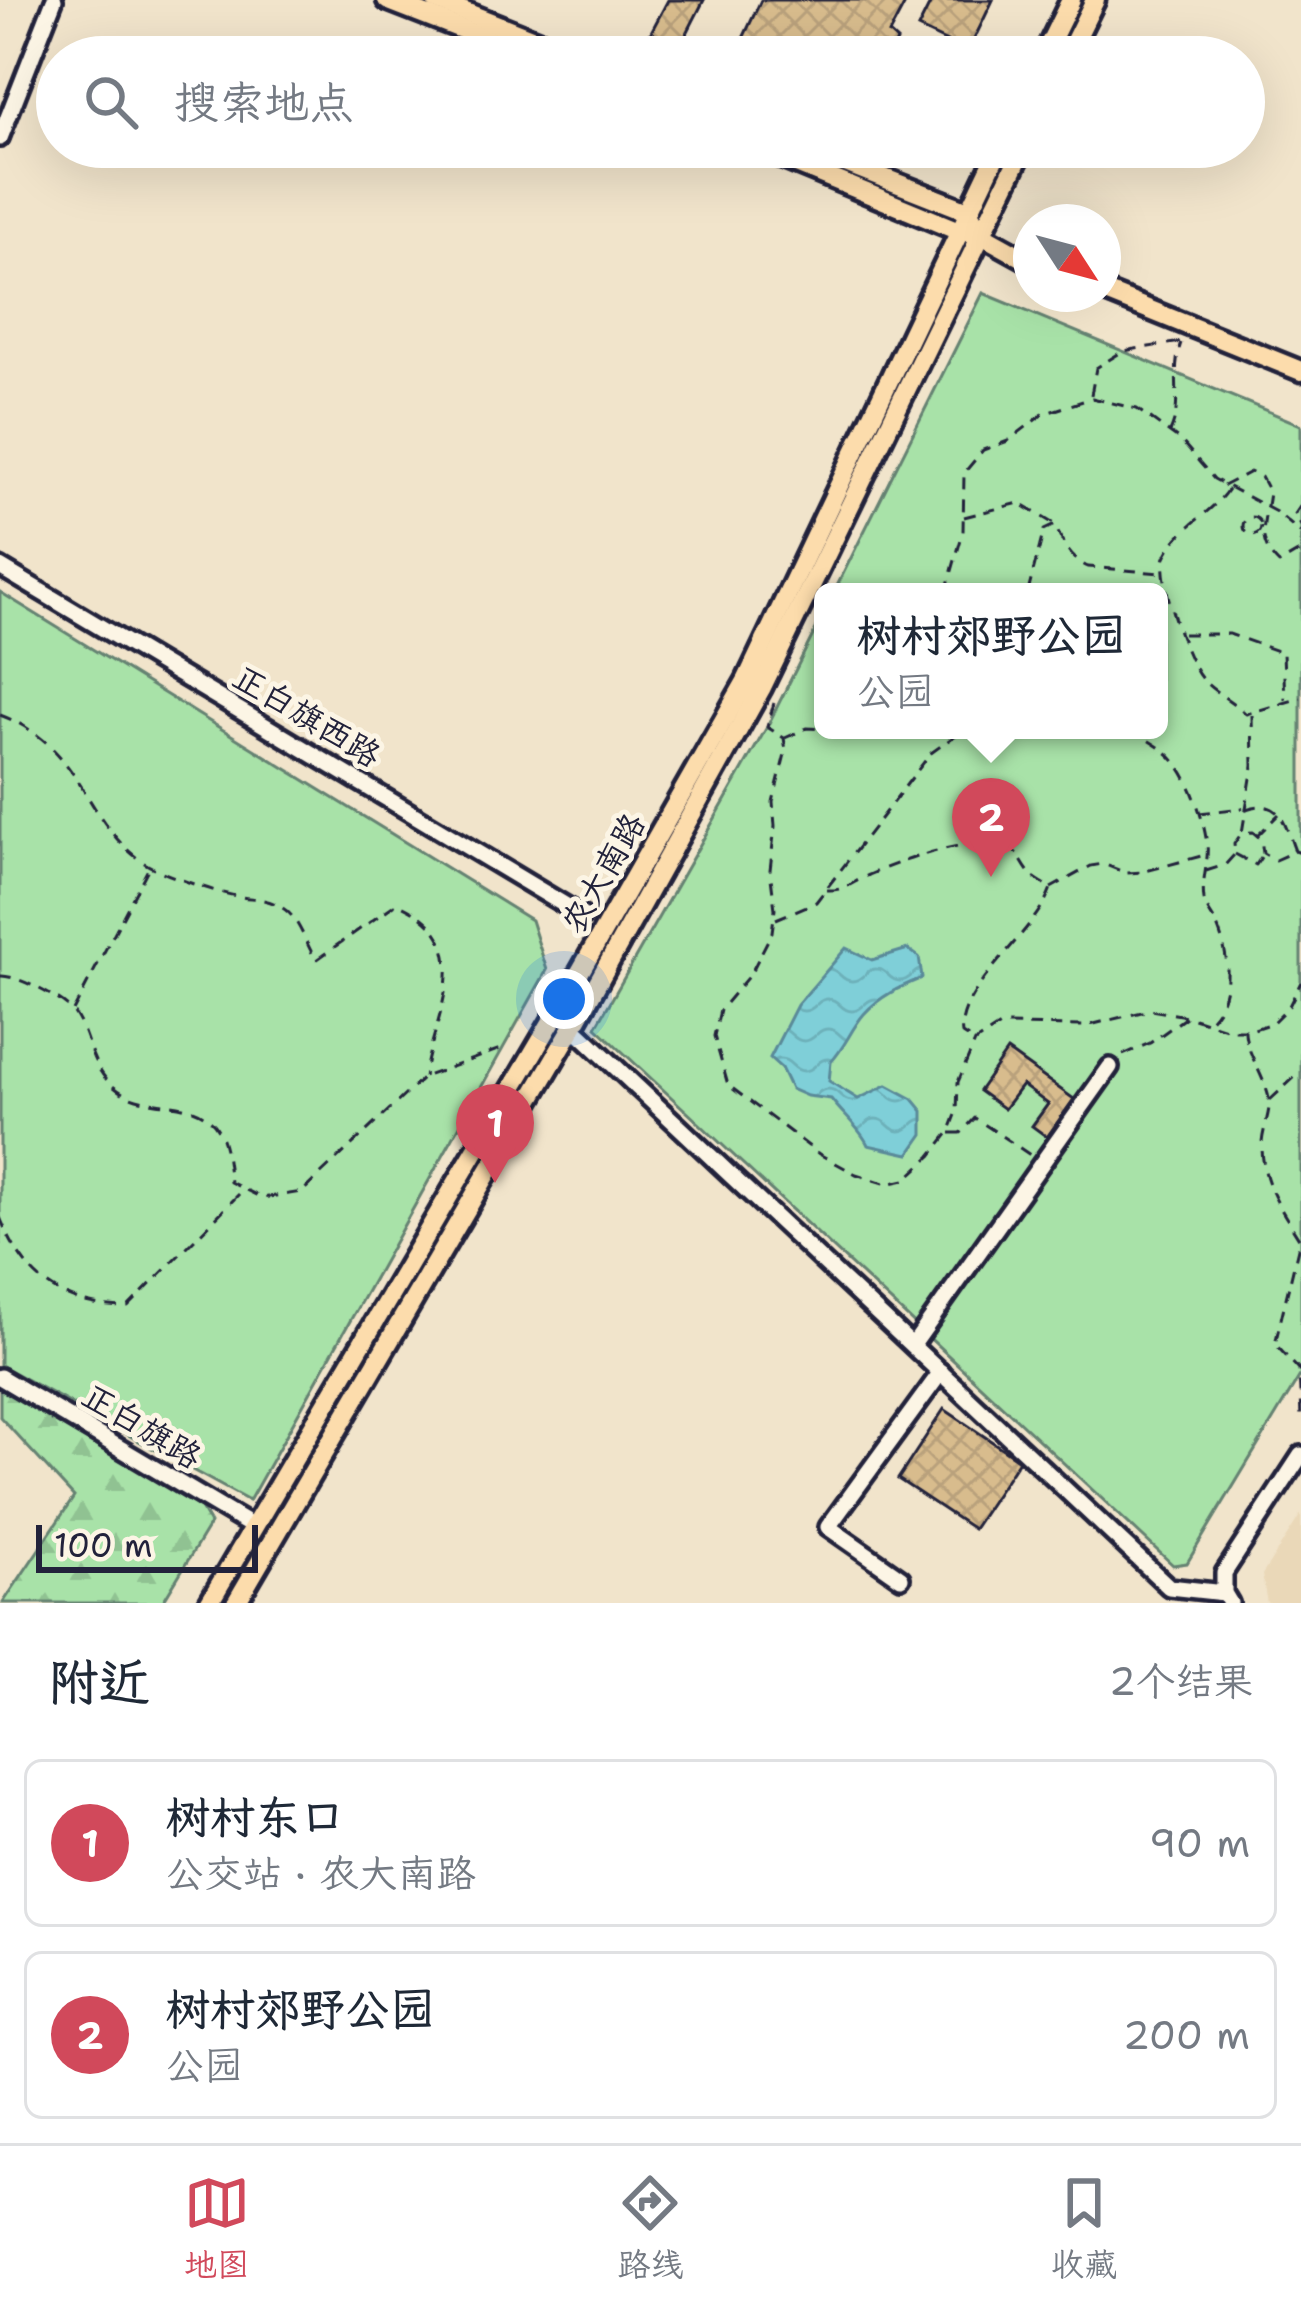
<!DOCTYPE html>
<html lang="zh">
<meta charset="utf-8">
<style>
:root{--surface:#fff;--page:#f2f2f3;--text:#1f2937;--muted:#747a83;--line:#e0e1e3;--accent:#d1495b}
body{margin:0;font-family:"Shantell Sans","LXGW WenKai TC",sans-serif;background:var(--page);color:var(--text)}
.compass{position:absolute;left:1013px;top:204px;width:108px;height:108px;border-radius:50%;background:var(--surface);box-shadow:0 12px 48px #0002;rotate:126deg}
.scale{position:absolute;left:36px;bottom:30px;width:222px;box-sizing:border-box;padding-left:12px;border:6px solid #22223b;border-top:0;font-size:33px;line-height:42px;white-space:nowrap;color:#22223b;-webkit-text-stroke:9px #fcf5e5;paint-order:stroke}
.you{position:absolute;left:564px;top:999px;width:42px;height:42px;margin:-30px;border:9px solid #fff;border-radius:50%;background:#1a73e8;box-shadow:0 0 0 18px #1a73e833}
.badge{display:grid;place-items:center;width:78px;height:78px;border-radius:50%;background:var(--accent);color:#fff;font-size:39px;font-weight:700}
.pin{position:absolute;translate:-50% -99px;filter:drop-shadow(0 3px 6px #0008)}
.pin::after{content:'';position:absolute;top:63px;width:42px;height:36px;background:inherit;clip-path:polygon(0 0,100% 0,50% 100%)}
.popup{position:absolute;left:814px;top:583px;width:354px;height:156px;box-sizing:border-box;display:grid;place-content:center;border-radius:18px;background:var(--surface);filter:drop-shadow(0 3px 9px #0005);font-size:39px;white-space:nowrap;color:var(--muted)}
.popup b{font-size:45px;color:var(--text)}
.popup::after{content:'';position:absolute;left:50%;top:100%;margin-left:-24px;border:24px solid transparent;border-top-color:var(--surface)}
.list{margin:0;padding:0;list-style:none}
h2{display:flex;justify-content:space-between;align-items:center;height:156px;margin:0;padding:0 48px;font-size:51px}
h2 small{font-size:39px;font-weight:400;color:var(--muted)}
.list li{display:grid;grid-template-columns:78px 1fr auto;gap:36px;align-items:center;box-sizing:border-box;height:168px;margin:0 24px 24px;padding:0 24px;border:3px solid var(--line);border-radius:18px}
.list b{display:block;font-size:45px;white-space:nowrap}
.list p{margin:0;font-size:39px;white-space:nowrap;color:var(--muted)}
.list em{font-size:39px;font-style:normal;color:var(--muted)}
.icon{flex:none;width:66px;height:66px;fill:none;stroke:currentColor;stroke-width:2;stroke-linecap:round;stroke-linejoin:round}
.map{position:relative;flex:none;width:1301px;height:1603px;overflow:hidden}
.search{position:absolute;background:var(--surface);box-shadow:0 12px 48px #0002;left:36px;right:36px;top:36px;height:132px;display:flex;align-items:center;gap:30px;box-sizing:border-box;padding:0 42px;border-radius:66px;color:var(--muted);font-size:45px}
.sheet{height:540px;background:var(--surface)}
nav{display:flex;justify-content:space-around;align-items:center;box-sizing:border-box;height:168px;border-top:3px solid var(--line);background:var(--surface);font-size:33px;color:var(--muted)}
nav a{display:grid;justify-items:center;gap:6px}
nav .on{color:var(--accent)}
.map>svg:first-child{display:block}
.built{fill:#ead8b8}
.green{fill:#a8e2a8;stroke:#658272;stroke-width:3}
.forest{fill:url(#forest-firs);stroke:#658272;stroke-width:3}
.water{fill:url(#water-waves);stroke:#5a8a99;stroke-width:3}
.building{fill:url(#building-cross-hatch);stroke:#22223b;stroke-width:3}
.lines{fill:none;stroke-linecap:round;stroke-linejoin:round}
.minor-casing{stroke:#22223b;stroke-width:24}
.major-casing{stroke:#22223b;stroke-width:27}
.path{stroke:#22223b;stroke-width:3;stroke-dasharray:12 9;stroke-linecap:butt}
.minor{stroke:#fcf5e5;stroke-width:15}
.major{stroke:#fcdcac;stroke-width:18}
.labels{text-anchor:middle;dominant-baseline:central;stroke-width:10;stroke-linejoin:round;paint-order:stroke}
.street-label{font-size:33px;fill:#22223b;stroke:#fcf5e5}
</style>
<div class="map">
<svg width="1301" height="1603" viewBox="0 0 1301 1603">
<defs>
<pattern id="forest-firs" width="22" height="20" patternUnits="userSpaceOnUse" patternTransform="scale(3)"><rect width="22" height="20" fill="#a8e2a8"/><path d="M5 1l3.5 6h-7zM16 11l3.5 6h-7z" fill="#90c292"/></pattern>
<pattern id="water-waves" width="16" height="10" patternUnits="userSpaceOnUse" patternTransform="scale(3)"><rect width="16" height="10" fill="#7fcfd8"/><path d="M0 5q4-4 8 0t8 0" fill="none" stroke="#6db1ba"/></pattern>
<pattern id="building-cross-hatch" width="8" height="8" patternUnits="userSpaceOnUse" patternTransform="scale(3)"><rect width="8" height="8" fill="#d8bc8d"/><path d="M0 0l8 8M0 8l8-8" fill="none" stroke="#b9a17b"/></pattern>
</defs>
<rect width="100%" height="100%" fill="#f1e4cb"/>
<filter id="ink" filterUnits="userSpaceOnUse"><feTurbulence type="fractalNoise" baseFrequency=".00833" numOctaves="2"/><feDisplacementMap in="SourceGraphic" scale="24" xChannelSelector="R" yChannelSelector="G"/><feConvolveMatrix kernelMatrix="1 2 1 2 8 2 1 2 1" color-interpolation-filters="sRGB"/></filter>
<g filter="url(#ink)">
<!-- built -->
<path class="built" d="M 1301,1514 L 1301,1603 L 1267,1603 L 1262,1575 Z"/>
<!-- green -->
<g class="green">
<path d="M 983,293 L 1301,425 L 1301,1374 L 1187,1563 L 1173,1565 L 596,1027 L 767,727 L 823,615 L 823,730 L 1159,730 L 1159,592 L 834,592 Z"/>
<path d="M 0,592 L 531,920 L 547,970 L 249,1501 L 0,1365 Z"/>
</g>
<!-- forest -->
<path class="forest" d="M 0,1387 L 201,1508 L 210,1524 L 162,1603 L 3,1603 L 74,1497 L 0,1417 Z"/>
<!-- water -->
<path class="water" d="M 846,948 L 872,960 L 908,949 L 919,957 L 922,978 C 900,987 880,996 864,1014 C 851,1029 845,1047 831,1062 L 829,1081 L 858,1099 L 887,1085 L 913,1099 L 923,1111 L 923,1134 L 909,1154 L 868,1145 C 860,1128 843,1115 831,1099 L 807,1096 L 791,1089 L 781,1068 L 770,1058 L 797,1005 Z"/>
<!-- building -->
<g class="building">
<path d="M 668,0 L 704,0 L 680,47 L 651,32 Z"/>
<path d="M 761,0 L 907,0 L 889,34 L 897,41 L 889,57 L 755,57 L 738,49 Z"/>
<path d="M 932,0 L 993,0 L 968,52 L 918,28 Z"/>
<path d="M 1007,1051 L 1074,1099 L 1047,1137 L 1032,1126 L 1048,1104 L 1022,1085 L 1004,1109 L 979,1091 Z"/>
<path d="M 944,1409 L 1019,1460 L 973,1529 L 898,1479 Z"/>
</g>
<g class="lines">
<defs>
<g id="minor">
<path d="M 0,138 L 54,0"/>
<path d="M 0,567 L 583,916"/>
<path d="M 573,1027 L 1169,1587 L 1224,1593"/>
<path d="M 913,1345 L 1110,1067"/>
<path d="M 0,1377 L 253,1527"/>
<path d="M 901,1578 L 828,1527 L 941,1372"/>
<path d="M 1230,1603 L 1224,1593 L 1224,1573 L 1301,1455"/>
</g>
<g id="major">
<path d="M 387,0 L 533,57"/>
<path d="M 435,0 L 579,57"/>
<path d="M 1043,57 L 1071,0"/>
<path d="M 1067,57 L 1095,0"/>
<path d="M 755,147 L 959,231 L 982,235 L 1031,262"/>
<path d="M 805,147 L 968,211 L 974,221"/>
<path d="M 1103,291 L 1301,371"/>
<path d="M 209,1603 L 556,1014 L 746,681 L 1000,147"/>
<path d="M 236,1603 L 573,1027 L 761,689 L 1024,147"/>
</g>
</defs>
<!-- minor casing -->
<use href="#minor" class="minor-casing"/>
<!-- major casing -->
<use href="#major" class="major-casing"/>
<!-- path -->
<g class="path">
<path d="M 1091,395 L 1096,368 L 1123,351 L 1181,342"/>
<path d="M 1170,432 C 1184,403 1170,373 1181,343"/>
<path d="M 1223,486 L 1250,472 L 1261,477 L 1269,492 C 1266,521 1254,540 1279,564 L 1301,551"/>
<path d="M 1228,489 C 1210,516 1179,526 1165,557 C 1157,577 1187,663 1202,679 C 1215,693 1233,701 1246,714 L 1301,698"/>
<path d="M 1301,505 L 1295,514 L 1301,526"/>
<circle cx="1252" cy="526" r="9"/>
<path d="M 964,517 L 1019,503 L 1054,524"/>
<path d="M 946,592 L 963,532 L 964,473 L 983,450 L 1008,441 L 1043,414 L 1092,398 L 1137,409 L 1182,442 L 1214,479 L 1276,512 L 1301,533"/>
<path d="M 1028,592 L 1044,530 L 1055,525 C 1062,542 1070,559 1088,567 L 1160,573"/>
<path d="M 1183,634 L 1229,634 L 1283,653 L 1285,700"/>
<path d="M 774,703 L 767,727 L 784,738 L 786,750 L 773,802 L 775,826 L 770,870 L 775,909 L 772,932 L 751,973 L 720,1010 L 714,1036 L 728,1085 L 819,1154 L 856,1174 L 887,1184 L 905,1180 L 931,1156 L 949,1133 L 957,1112 L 958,1082 L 975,1042 L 1001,1025 L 1086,1026 L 1150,1010 L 1187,1016 L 1232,1030 L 1251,1030 L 1272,1023 L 1289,1006 L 1301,982"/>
<path d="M 0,715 C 83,746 82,818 140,860 C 157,873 214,892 236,896 C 257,900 270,897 288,912 C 300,923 307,946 316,960 L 397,903 C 482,940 436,1009 424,1077"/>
<path d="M 1252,715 L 1253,766 L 1242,833 L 1253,832 L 1261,839 L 1263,853 L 1275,860 L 1295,851 L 1301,853"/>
<path d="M 1131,730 C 1144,738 1160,746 1171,757 C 1190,777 1203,816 1207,844 C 1209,862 1201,882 1204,900 C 1206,910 1213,916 1217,926 C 1230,957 1234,999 1207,1022"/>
<path d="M 785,738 L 807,728 L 823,729"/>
<path d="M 1246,809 C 1281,797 1285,825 1295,851"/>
<path d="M 1199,813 L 1243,808"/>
<path d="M 1257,836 L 1279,814"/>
<path d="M 1235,854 L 1256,865 L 1263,854"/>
<path d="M 1206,871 L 1225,865 L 1235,854 L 1234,844 L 1241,834"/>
<path d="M 1051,888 L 1091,866 L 1103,864 L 1126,873 L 1142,872 L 1205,855"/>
<path d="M 827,890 C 846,891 852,882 869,875 C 897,862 976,834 1004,845 C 1019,851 1019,859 1028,871 C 1033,878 1043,883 1051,888 C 1036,933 955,990 962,1034 L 973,1041"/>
<path d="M 776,919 L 816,902 L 931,753 L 963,730"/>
<path d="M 0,976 C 15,974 65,1000 74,1013 C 90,1036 89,1066 114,1087 C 144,1112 183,1096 210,1120 C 226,1133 227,1163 230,1182 L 262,1198 L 302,1192 L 424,1077 L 503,1048"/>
<path d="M 73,1011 L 149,867"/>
<path d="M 1245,1030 C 1244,1048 1266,1079 1269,1099 C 1271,1112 1262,1131 1262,1145 C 1262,1184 1281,1209 1300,1240 L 1275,1344 L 1299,1370 L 1301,1418"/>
<path d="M 1123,1055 L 1150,1043 L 1186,1017"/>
<path d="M 1270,1100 L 1295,1077 L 1301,1078"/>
<path d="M 951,1133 L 961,1133 L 975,1118 L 1030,1155"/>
<path d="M 0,1217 C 25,1280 61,1306 128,1307 L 243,1190"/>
</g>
<!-- minor -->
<use href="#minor" class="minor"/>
<!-- major -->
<use href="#major" class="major"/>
</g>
</g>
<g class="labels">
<!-- street labels -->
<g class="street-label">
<text transform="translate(307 716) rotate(31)">正白旗西路</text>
<text transform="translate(603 873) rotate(-60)">农大南路</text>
<text transform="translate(142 1426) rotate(31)">正白旗路</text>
</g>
</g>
</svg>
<svg class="compass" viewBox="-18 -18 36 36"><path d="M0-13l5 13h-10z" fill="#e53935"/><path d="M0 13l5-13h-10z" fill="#747a83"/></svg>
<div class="scale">100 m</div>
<div class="you"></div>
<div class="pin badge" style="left:495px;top:1183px">1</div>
<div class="pin badge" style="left:991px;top:877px">2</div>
<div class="popup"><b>树村郊野公园</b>公园</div>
<div class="search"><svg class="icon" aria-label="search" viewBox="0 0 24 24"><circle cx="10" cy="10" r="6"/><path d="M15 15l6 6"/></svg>搜索地点</div>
</div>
<section class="sheet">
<h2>附近<small>2个结果</small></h2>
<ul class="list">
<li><span class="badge">1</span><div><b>树村东口</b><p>公交站 · 农大南路</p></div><em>90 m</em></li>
<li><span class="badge">2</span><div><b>树村郊野公园</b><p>公园</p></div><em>200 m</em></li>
</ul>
</section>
<nav>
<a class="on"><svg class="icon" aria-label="map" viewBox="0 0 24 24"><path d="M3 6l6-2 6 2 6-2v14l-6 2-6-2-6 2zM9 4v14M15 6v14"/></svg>地图</a>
<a><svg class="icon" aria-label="directions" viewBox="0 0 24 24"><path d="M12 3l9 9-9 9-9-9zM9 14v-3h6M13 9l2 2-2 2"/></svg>路线</a>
<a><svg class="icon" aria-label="saved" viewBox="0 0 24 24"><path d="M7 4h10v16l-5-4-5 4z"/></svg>收藏</a>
</nav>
